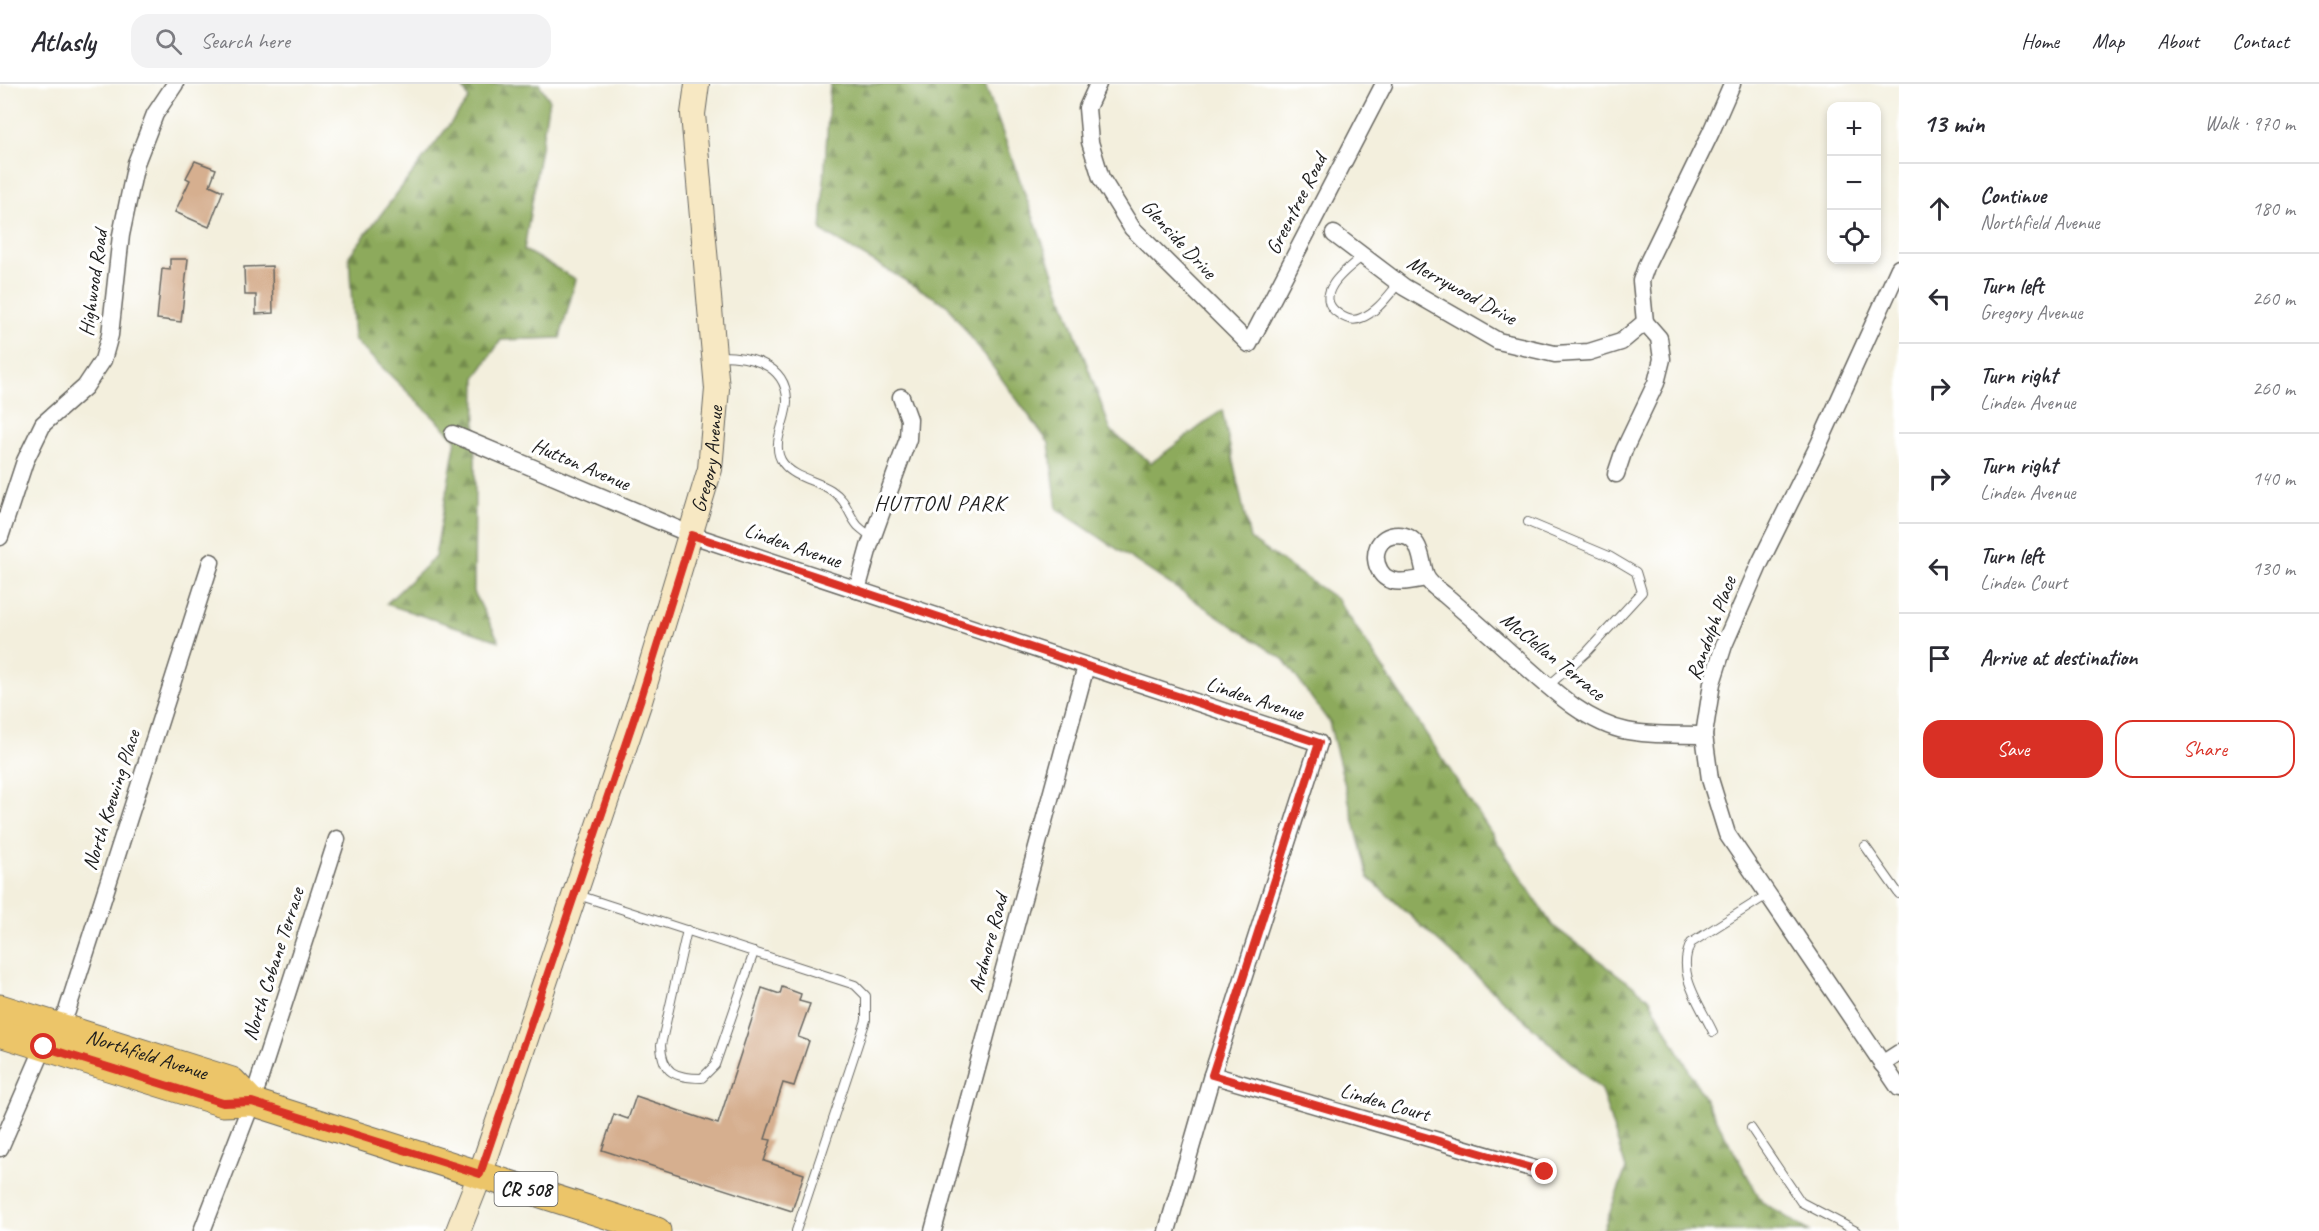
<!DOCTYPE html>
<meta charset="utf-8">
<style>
:root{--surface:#fff;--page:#f2f2f3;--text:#2b2b33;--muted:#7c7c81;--line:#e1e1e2;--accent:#d93025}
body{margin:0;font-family:Caveat,sans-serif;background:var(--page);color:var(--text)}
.controls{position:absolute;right:18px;top:18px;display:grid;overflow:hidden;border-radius:12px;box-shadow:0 3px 9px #0003}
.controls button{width:54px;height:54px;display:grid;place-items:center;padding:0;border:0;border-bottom:2px solid var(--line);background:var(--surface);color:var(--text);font:30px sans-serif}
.stop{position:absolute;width:18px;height:18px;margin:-14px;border:4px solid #d93025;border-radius:50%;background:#fff}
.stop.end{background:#d93025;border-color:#fff;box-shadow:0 2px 6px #0008}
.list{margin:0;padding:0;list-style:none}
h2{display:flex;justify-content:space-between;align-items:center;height:78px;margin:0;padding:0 24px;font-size:26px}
h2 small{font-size:20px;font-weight:400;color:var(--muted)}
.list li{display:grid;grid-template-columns:39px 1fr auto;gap:18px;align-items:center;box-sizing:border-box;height:90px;padding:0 24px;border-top:2px solid var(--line)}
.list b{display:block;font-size:22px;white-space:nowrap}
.list p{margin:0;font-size:20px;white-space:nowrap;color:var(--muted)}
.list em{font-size:20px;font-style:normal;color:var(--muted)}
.actions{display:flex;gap:12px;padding:18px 24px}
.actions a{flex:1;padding:14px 0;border:2px solid var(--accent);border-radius:18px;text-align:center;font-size:21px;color:var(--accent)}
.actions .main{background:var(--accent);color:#fff}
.icon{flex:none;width:33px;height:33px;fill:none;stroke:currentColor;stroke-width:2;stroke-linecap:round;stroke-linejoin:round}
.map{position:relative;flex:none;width:1899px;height:1147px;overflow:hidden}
header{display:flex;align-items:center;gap:36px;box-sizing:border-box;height:84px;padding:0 30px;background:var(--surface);border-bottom:2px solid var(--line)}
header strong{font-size:28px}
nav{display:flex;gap:33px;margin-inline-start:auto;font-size:21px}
.search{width:420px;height:54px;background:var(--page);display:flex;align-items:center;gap:15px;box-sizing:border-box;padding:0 21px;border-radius:18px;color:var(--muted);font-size:22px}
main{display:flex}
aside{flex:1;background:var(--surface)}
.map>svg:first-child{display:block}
.forest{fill:url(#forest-firs);stroke:#54633c;stroke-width:1.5}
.building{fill:#d6af8f}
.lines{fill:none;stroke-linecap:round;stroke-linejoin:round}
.lane-casing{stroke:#676660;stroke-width:10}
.street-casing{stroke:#676660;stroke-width:19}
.secondary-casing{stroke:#676660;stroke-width:26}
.primary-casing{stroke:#676660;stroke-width:29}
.lane{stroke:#fff;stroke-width:8}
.street{stroke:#fff;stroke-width:16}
.secondary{stroke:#f7e8c3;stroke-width:24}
.primary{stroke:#ecc569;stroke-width:27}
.route{stroke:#d93025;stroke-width:8}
.labels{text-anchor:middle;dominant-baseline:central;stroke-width:6;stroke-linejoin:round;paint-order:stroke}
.shield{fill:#fff;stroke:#606060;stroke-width:1.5}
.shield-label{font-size:20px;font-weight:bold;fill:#1c1c1c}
.street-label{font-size:21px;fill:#1c1c1c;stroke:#fff}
.neighbourhood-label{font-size:22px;letter-spacing:1.5px;fill:#1c1c1c;stroke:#fff}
</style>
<header>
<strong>Atlasly</strong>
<div class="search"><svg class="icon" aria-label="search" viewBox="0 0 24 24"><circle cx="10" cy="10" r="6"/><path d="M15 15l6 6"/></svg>Search here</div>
<nav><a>Home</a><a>Map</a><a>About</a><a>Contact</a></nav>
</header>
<main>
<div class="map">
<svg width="1899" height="1147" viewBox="0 0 1899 1147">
<defs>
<pattern id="forest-firs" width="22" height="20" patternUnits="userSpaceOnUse" patternTransform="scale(1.5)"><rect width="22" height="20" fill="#8daa5c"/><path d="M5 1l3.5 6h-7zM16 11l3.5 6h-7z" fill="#728a4b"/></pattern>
</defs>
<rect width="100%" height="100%" fill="#fff"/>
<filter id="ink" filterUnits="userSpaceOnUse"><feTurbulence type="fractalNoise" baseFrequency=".0167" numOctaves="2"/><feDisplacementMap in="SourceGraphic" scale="12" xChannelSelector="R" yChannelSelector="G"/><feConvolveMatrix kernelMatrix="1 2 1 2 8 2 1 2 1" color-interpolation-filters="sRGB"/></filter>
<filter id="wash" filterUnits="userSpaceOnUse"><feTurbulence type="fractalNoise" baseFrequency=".008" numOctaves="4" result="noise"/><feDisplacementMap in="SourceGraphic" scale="24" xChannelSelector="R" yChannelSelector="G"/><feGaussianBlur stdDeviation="1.35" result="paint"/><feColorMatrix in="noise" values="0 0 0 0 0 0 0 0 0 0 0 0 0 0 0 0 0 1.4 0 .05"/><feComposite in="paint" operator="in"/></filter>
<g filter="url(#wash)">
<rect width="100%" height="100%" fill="#f3efdd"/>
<!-- forest -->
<g class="forest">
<path d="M 461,0 L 539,0 L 549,15 L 524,166 L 576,195 L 560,254 L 501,256 L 476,293 L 474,508 L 499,557 L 386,520 L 435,473 L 456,355 L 354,256 L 349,172 L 469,15 Z"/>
<path d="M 830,0 L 985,0 L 1111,347 L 1151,379 L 1222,326 L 1250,455 L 1338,516 L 1552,841 L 1649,914 L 1762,1118 L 1809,1147 L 1603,1146 L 1626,1085 L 1601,1006 L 1368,793 L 1329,638 L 1284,576 L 1057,425 L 1049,359 L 947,221 L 821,147 Z"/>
</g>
<g id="blocks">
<!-- building -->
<g class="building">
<path d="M 195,77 L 216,85 L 210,101 L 223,107 L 209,143 L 175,128 L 190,96 L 186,94 Z"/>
<path d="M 170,175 L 188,175 L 181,238 L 157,235 L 162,185 L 170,186 Z"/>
<path d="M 272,182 L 273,229 L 256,230 L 256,211 L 245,211 L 244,183 Z"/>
<path d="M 782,903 L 801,910 L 799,917 L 810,920 L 798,953 L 809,957 L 794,1002 L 783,999 L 765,1055 L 771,1056 L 764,1077 L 804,1090 L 792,1127 L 602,1066 L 614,1030 L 628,1035 L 636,1012 L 718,1040 L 762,904 L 780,910 Z"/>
</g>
</g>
</g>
<g filter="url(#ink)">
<use href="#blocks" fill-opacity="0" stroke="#676660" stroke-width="1.5"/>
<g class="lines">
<defs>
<g id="lane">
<path d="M 1363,172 C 1348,184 1310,211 1339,230 C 1346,235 1353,238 1361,234 C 1377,228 1388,212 1399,199"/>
<path d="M 715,272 C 746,271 786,278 787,316 C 788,336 769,360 783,379 C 794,394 816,396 831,406 C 848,417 847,429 858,442 C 862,446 868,450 872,453"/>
<path d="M 1528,438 L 1609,472 L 1636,488 L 1642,508 L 1586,569 L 1548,602"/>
<path d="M 1865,762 L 1899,810"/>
<path d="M 578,811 L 855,901 L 866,912 L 866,936 L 796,1147"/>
<path d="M 687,846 L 661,961 C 662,989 675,994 702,994 L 715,981 L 754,868"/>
<path d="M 1713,948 C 1700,920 1675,889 1691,859 L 1767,811"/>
<path d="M 1751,1044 L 1801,1118 L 1856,1147"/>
</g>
<g id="street">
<path d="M 1098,0 L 1087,24 L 1090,58 L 1101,94 L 1132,144 L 1249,260 L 1384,0"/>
<path d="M 1334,150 L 1404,203 L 1498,257 L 1555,270 L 1589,268 L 1621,258 L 1645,238 L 1641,197 L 1647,180 L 1711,48 L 1732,0"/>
<path d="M 1899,184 L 1819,360 L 1760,479 L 1724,561 L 1712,599 L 1704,651 L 1710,695 L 1727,750 L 1899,1004"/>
<path d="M 453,350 L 692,451 L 1319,659 L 1212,991 L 1167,1147"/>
<path d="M 1616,390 L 1624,366 L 1656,299 L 1662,275 L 1659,254 L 1645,238"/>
<path d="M 0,453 L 25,377 L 43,340 L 85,303 L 103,276 L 110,251 L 121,151 L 136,79 L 155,30 L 175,0"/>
<path d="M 1426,494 C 1411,497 1389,503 1380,487 C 1371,472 1377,451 1398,451 C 1423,452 1420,477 1426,492 C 1428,499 1439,506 1445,511 C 1468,531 1491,551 1514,572 C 1546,600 1583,638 1627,647 C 1652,652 1678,650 1704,651"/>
<path d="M 857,506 L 869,463 L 908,355 L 909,335 L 901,313"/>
<path d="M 1882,980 L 1899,969"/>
<path d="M 1212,991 L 1545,1088"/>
<path d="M 0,1064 L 44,963 L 67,927 L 211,478"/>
<path d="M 202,1147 L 252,1018 L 337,755"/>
<path d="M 933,1147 L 1086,582"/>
</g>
<g id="secondary">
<path id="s1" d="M 458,1147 L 480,1091 L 640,617 L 710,385 L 717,305 L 693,30 L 697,0"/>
</g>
<g id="primary">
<path id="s2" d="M 0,924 L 232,997 L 252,1018"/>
<path d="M 0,949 L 223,1019 L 252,1018 L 657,1147"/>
</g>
</defs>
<!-- lane casing -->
<use href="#lane" class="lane-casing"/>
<!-- street casing -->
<use href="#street" class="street-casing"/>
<!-- secondary casing -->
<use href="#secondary" class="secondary-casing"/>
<!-- primary casing -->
<use href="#primary" class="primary-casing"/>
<!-- lane -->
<use href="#lane" class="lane"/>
<!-- street -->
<use href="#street" class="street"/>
<!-- secondary -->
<use href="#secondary" class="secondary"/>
<!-- primary -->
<use href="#primary" class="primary"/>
</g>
</g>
<g class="lines" filter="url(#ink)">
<!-- route -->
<path class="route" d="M 44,963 L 223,1019 L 252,1018 L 480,1090 L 640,617 L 692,451 L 1319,659 L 1212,991 L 1545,1088"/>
</g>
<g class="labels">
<!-- shield labels -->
<rect class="shield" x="494.5" y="1088" width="63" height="34" rx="4.5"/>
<g class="shield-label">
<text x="526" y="1105">CR 508</text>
</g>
<!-- street labels -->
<g class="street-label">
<text transform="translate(1296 120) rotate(-63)">Greentree Road</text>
<text transform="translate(1179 155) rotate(47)">Glenside Drive</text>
<text transform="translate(93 199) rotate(-82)">Highwood Road</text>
<text transform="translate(1462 206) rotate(29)">Merrywood Drive</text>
<text stroke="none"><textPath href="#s1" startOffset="812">Gregory Avenue</textPath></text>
<text transform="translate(581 380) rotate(23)">Hutton Avenue</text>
<text transform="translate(793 461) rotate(19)">Linden Avenue</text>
<text transform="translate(1711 544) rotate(-70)">Randolph Place</text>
<text transform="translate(1553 572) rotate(39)">McClellan Terrace</text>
<text transform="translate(1255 614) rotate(18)">Linden Avenue</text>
<text transform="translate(111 716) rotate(-72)">North Koewing Place</text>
<text transform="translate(988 859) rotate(-75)">Ardmore Road</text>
<text transform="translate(273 880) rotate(-72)">North Cobane Terrace</text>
<text stroke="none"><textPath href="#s2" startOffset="154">Northfield Avenue</textPath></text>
<text transform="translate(1385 1018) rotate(16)">Linden Court</text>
</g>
<!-- neighbourhood labels -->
<g class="neighbourhood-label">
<text x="940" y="419">HUTTON PARK</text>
</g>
</g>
</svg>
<div class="controls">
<button>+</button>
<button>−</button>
<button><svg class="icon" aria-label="locate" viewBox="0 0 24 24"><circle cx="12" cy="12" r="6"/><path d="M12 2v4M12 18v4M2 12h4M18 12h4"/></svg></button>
</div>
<div class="stop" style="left:44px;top:963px"></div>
<div class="stop end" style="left:1545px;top:1088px"></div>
</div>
<aside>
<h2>13 min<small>Walk · 970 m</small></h2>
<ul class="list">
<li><svg class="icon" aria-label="ahead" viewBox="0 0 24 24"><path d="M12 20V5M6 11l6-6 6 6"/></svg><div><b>Continue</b><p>Northfield Avenue</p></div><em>180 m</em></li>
<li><svg class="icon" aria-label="left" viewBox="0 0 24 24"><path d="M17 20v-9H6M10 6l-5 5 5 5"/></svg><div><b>Turn left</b><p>Gregory Avenue</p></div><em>260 m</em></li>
<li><svg class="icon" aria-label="right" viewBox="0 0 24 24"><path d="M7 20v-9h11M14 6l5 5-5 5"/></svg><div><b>Turn right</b><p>Linden Avenue</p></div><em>260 m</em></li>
<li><svg class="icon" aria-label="right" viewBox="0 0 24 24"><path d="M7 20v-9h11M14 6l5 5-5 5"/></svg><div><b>Turn right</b><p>Linden Avenue</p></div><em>140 m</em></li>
<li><svg class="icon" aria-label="left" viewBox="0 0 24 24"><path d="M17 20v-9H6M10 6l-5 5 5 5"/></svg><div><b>Turn left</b><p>Linden Court</p></div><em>130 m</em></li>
<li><svg class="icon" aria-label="arrive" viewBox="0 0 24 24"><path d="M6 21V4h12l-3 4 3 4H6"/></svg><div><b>Arrive at destination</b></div></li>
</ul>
<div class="actions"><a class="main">Save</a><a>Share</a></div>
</aside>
</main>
